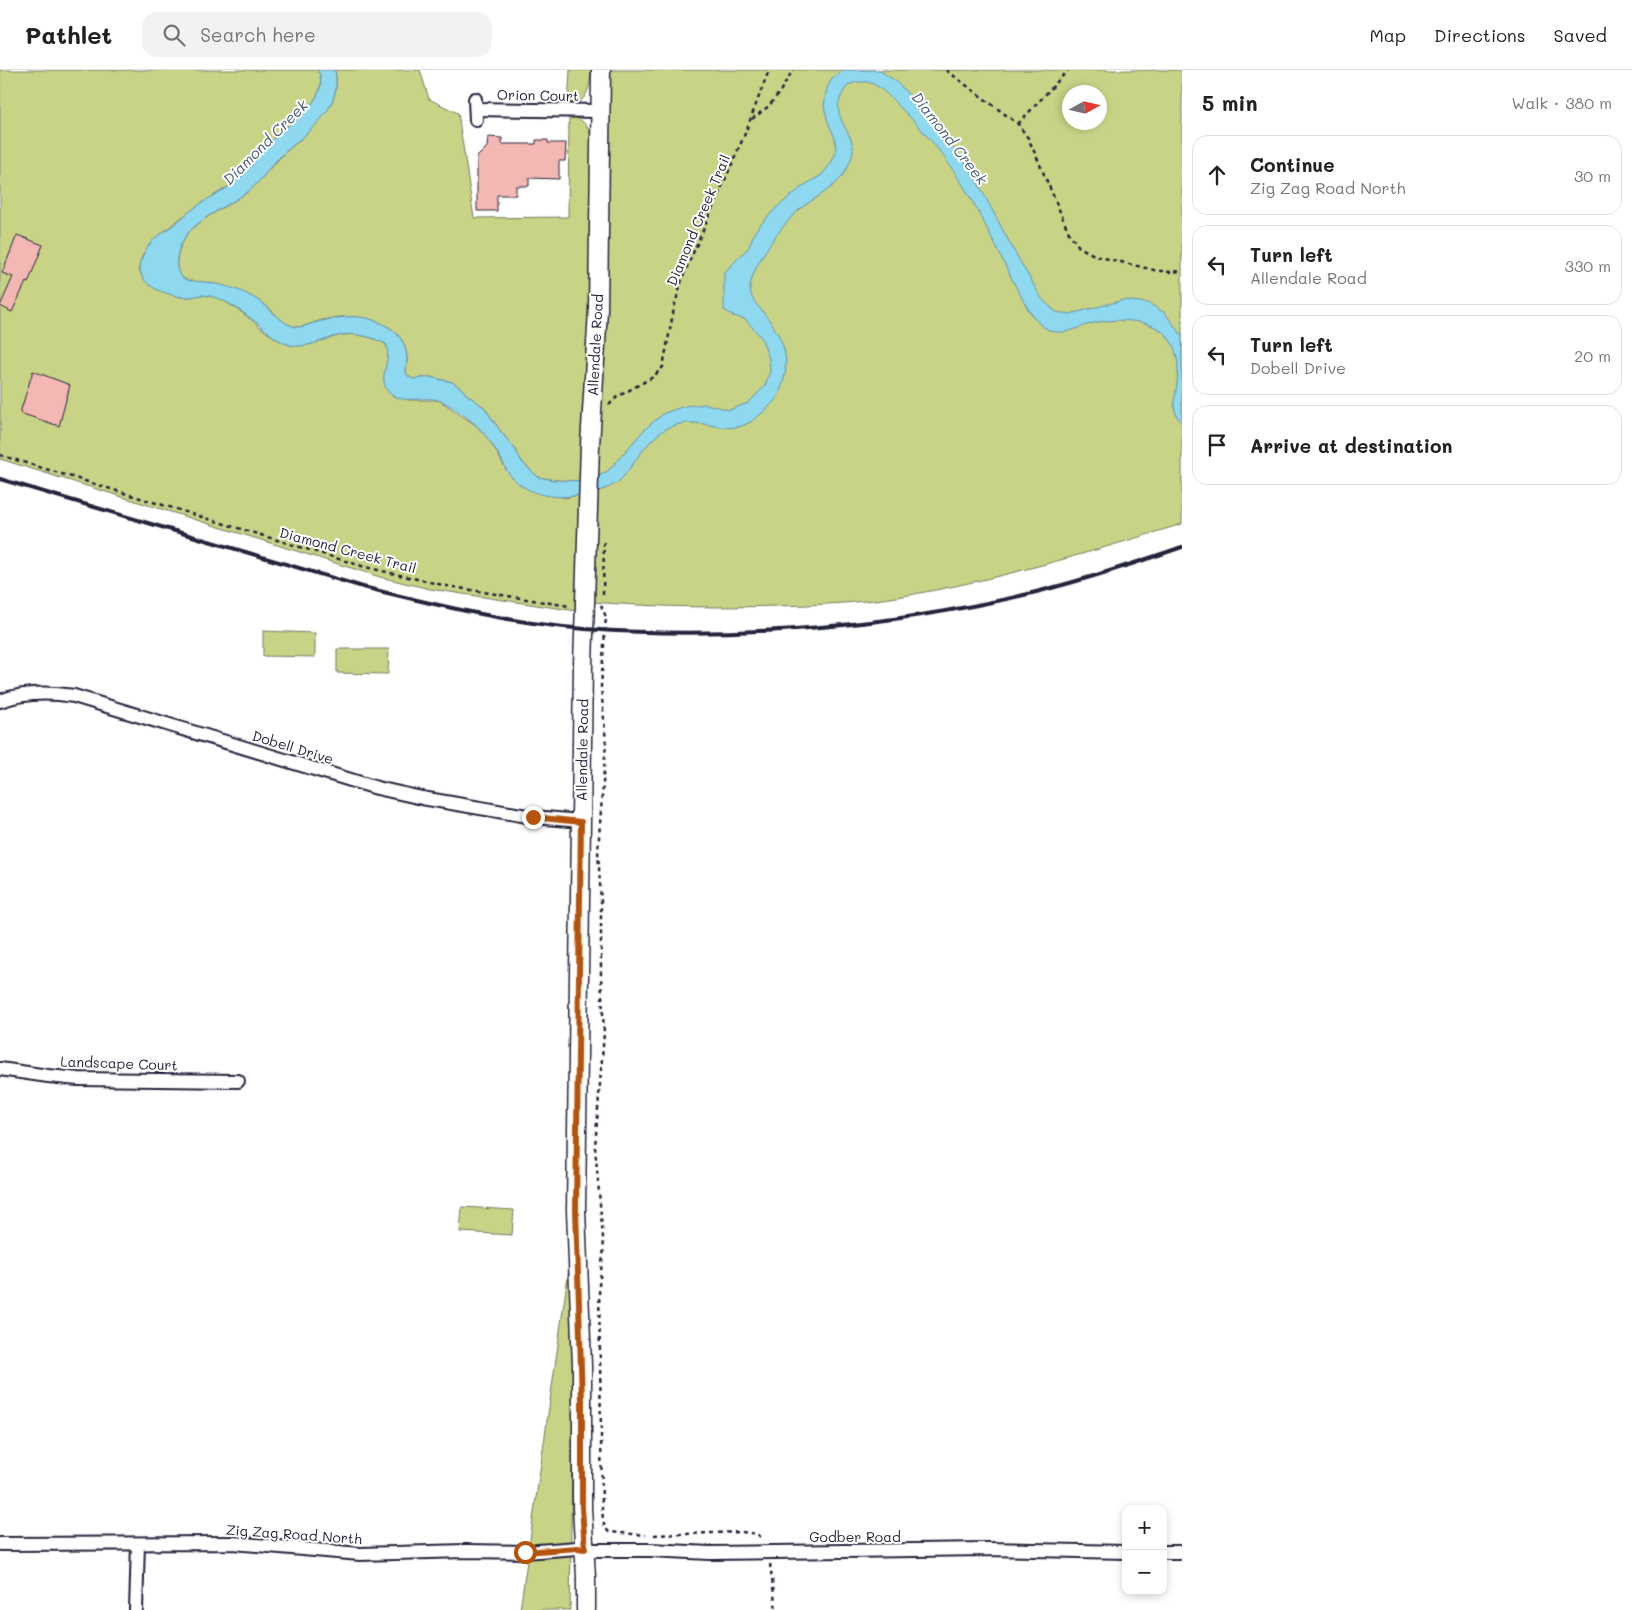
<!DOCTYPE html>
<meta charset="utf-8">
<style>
:root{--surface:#fff;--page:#f2f2f2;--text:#202124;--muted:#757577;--line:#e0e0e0}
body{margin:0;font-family:Mali,sans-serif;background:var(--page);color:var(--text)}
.controls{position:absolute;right:15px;bottom:15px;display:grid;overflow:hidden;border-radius:10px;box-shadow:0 2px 8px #0003}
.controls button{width:45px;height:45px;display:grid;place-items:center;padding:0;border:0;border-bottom:1px solid var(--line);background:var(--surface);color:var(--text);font:25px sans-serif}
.compass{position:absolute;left:1062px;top:15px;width:45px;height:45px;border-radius:50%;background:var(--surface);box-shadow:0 2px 8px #0003;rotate:82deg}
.stop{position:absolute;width:15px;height:15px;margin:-11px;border:4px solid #b45309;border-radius:50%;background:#fff}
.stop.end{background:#b45309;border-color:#fff;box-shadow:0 1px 5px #0008}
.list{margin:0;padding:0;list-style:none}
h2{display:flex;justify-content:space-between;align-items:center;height:65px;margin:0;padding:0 20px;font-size:21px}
h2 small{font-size:16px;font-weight:400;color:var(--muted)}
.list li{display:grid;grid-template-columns:32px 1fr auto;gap:15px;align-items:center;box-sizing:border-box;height:80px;margin:0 10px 10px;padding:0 10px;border:1px solid var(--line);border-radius:15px}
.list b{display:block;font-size:19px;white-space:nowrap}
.list p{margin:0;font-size:16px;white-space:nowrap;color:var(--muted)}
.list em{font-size:16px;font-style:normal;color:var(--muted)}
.icon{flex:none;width:28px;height:28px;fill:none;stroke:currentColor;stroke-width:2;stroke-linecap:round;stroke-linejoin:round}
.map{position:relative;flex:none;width:1182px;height:1540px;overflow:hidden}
header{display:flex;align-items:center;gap:30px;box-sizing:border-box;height:70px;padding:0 25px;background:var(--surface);border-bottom:1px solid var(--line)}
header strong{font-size:24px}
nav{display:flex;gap:28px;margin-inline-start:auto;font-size:18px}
.search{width:350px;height:45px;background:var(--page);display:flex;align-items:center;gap:12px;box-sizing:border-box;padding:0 18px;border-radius:15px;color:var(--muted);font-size:19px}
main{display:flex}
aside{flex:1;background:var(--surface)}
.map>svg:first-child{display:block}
.green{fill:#c8d386;stroke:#757a60;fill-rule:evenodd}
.water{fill:#8fd9f0;stroke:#6390a8}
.building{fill:#f4b8b4;stroke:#22223b}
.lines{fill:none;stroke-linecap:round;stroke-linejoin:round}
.street-casing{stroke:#22223b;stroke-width:16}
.secondary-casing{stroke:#22223b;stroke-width:21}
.path{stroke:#22223b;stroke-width:2.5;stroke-dasharray:4 4;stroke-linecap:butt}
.street{stroke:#fff;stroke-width:12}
.secondary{stroke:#fff;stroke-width:18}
.rail{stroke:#22223b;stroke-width:4}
.route{stroke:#b45309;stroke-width:6}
.labels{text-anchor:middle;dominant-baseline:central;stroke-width:4;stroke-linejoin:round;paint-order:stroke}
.street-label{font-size:14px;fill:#22223b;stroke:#fff}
.water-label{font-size:15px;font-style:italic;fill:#435971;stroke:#fff}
</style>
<header>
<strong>Pathlet</strong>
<div class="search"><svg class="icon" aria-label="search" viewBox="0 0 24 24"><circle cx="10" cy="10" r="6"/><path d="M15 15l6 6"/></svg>Search here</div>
<nav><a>Map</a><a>Directions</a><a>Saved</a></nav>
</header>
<main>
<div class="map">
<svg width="1182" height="1540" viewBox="0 0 1182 1540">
<rect width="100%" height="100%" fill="#fff"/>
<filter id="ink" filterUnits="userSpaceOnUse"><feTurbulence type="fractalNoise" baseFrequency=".02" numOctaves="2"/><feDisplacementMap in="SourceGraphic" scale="10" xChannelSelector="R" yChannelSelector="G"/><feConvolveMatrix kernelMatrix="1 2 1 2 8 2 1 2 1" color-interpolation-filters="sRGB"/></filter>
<g filter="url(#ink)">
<!-- green -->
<g class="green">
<path d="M 0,0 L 318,0 C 332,30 289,52 272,70 C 260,84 250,101 235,112 C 216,126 122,177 142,206 C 144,209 150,212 154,214 C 165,221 175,228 188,227 C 192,227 196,225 200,225 C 231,223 260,264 287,274 C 305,280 325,268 343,265 C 358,263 372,267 386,274 L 389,284 L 384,310 L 389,322 L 395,326 L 409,330 L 439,330 L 477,356 L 491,372 L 507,401 L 564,428 L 584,424 L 578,529 L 576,541 L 430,519 L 380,507 L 0,389 Z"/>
<path d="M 335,0 L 420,0 L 429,29 L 458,43 L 474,148 L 568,147 L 569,46 C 585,49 590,58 593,73 L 593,174 L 580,411 L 554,410 L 538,407 L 522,392 L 515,379 L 501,362 L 484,337 L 466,324 L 461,318 L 452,312 L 430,307 L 413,309 C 409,307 406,305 406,301 C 406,298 407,296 407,294 C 408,280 402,266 390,258 C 368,244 338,244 313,253 C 306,255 300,259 292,256 C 279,252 271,237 259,231 C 243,224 225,217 209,213 C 202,211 193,213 186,210 C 168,203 180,170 190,161 C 206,145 228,136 246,123 C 258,114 265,103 275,93 C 300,65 344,44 335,0 Z"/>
<path d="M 570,0 L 591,0 C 590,17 588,33 568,36 Z"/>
<path d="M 610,0 L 1182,0 L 1182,454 C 1088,483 994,511 897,527 C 858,533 817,535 777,536 C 715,538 654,537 592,532 L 594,407 L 605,230 ZM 1070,22 L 1100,22 L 1100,52 L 1070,52 Z"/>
<path d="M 263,561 L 315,563 L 315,587 L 263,586 Z"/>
<path d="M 337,579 L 389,579 L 388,604 L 337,603 Z"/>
<path d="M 462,1137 L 514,1140 L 512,1165 L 460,1162 Z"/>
<path d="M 575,1156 L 570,1540 L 520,1540 Z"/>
</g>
<!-- water -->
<path class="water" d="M 318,0 L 335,0 C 344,45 300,65 274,93 C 265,103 258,115 246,123 C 228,136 205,145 190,161 C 179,171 168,203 187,210 C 194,212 203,211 210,213 C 229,216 242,220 259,231 C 272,239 283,257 299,257 C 306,257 311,253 317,252 C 344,246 365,242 390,258 C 401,265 407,277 407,290 C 407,293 406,297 406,301 C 406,305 409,307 413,309 L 430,307 L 452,312 L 461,318 L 466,324 L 484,337 L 501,362 L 515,379 L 522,392 L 538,407 L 554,410 L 580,411 L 603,404 L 609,400 L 645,359 L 664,343 L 685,336 L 706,334 L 729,340 L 748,333 L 765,316 L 770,301 L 769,289 L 761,267 L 745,249 L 733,246 L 724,240 L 724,203 L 749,177 L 755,161 L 776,138 L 806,114 L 822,105 L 831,93 L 836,83 L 835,68 L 828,52 L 824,36 L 827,18 L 832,9 L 844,0 L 879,0 L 897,12 L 925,43 L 971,100 L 1014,181 L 1042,229 L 1056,242 L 1070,244 L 1124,230 L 1148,233 L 1165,243 L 1182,266 L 1182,354 C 1178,348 1174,342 1174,334 C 1174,333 1176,321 1176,320 C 1179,301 1180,280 1166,265 C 1151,248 1111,248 1090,254 C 1076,258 1064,266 1049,260 C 1034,254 1025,233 1018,221 C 998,182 981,142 957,106 C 940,79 919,56 897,34 C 888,25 875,10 862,12 C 853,12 848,14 844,21 C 827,47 855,61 853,82 C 852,88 847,98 845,102 C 835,119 815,127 800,139 C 784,152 752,195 750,217 C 750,228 756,234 763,242 C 783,267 793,290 780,321 C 777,330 769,337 762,343 C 757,347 750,353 744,355 C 722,364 699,346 673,356 C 650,364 638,389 623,407 C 614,418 599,421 585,424 C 560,430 528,427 511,406 C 506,401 504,394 500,387 C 494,377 487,367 479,358 C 470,349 449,333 438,330 C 422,325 393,338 385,316 C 380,302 392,288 386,274 C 372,267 358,263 342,265 C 324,268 305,281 287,274 C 273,269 265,258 253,250 C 239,239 220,226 203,225 C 198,225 193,227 188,227 C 180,228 173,225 166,223 C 140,215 132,198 149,175 C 156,166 166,161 175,154 C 182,148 188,142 196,137 C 208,128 222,122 234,113 C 249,102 259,84 272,70 C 289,52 332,30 318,0 Z"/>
<!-- building -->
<g class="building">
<path d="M 488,67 L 502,68 L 502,74 L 536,74 L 536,70 L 548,70 L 548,73 L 566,73 L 565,91 L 559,91 L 559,109 L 529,108 L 529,116 L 516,116 L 516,125 L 497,125 L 497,141 L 477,141 L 477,87 L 487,77 Z"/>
<path d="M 17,165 L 43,175 L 28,213 L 26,212 L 12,242 L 0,236 L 13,207 L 2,203 Z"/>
<path d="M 33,301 L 70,315 L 59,356 L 20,343 Z"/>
</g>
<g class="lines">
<defs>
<g id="street">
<path d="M 475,29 L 476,50"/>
<path d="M 476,39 L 600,41"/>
<path d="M 0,631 C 24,622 49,622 74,626 L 377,718 L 422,728 L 533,747 L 581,751"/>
<path d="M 0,999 L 48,1006 L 78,1009 L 238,1011"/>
<path d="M 0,1474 L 233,1473 L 360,1484 L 465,1481 L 525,1482 L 577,1478 L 595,1480 L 650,1480 L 710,1483 L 986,1479 L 1126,1482"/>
<path d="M 1163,1482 L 1182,1482"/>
<path d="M 136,1540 L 138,1474"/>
</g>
<path id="secondary" d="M 586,1540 L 586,1507 L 582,1438 L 582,1296 L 576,1140 L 583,595 L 590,375 L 598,240 L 601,0"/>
</defs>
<!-- street casing -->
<use href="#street" class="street-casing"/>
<!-- secondary casing -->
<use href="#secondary" class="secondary-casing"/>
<!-- path -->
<g class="path">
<path d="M 946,0 L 1018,54 L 1028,68 L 1038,90 L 1069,163 L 1079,177 L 1096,186 L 1154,200 L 1170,202 L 1182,201"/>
<path d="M 752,49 L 769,36 L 779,23 L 793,0"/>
<path d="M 1018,54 L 1068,0"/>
<path d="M 609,335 L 617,327 L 653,307 L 663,297 L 674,238 L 683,206 L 744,66 L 769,0"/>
<path d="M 0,385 L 365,497 L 447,516 L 569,536"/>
<path d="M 603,524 L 604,470"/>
<path d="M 601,535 L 606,547 L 601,617 L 606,672 L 598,781 L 601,831 L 601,906 L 604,963 L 595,1077 L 604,1179 L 599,1215 L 602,1438 C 603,1446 602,1456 609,1462 L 646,1465"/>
<path d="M 654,1465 L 742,1462 L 757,1464 L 762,1468"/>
<path d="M 770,1494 L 776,1540"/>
</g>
<!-- street -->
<use href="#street" class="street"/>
<!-- secondary -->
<use href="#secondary" class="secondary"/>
<!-- rail -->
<path class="rail" d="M 0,409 L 363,517 C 436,535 510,553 585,559 C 719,569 866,559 997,531 C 1060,518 1121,498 1182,477"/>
</g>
</g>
<g class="lines" filter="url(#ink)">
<!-- route -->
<path class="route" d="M 525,1482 L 577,1478 L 585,1479 L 582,1438 L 582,1330 L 576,1140 L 581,752 L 533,747"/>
</g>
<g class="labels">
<!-- street labels -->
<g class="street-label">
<text transform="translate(538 25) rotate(1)">Orion Court</text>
<text transform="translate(698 150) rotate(-67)">Diamond Creek Trail</text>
<text transform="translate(595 275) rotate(-87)">Allendale Road</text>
<text transform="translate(348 480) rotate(15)">Diamond Creek Trail</text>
<text transform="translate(293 677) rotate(17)">Dobell Drive</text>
<text transform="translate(582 680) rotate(-89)">Allendale Road</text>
<text transform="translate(119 993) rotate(2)">Landscape Court</text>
<text transform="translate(294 1464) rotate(4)">Zig Zag Road North</text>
<text x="855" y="1466">Godber Road</text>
</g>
<!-- water labels -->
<g class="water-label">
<text transform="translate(950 68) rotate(52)">Diamond Creek</text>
<text transform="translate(265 72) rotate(-45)">Diamond Creek</text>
</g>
</g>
</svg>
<div class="controls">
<button>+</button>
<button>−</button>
</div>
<svg class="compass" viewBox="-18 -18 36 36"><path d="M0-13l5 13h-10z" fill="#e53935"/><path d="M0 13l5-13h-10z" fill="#757577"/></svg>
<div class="stop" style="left:525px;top:1482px"></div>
<div class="stop end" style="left:533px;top:747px"></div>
</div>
<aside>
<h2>5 min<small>Walk · 380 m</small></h2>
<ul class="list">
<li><svg class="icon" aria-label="ahead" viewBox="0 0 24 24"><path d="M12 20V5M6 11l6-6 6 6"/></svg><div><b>Continue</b><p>Zig Zag Road North</p></div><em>30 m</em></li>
<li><svg class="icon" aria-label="left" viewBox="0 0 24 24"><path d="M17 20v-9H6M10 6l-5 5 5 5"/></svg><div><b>Turn left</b><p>Allendale Road</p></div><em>330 m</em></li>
<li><svg class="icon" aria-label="left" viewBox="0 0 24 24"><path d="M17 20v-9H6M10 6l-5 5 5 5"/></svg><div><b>Turn left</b><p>Dobell Drive</p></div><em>20 m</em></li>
<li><svg class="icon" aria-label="arrive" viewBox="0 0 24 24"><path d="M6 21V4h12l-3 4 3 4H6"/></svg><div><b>Arrive at destination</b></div></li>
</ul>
</aside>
</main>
